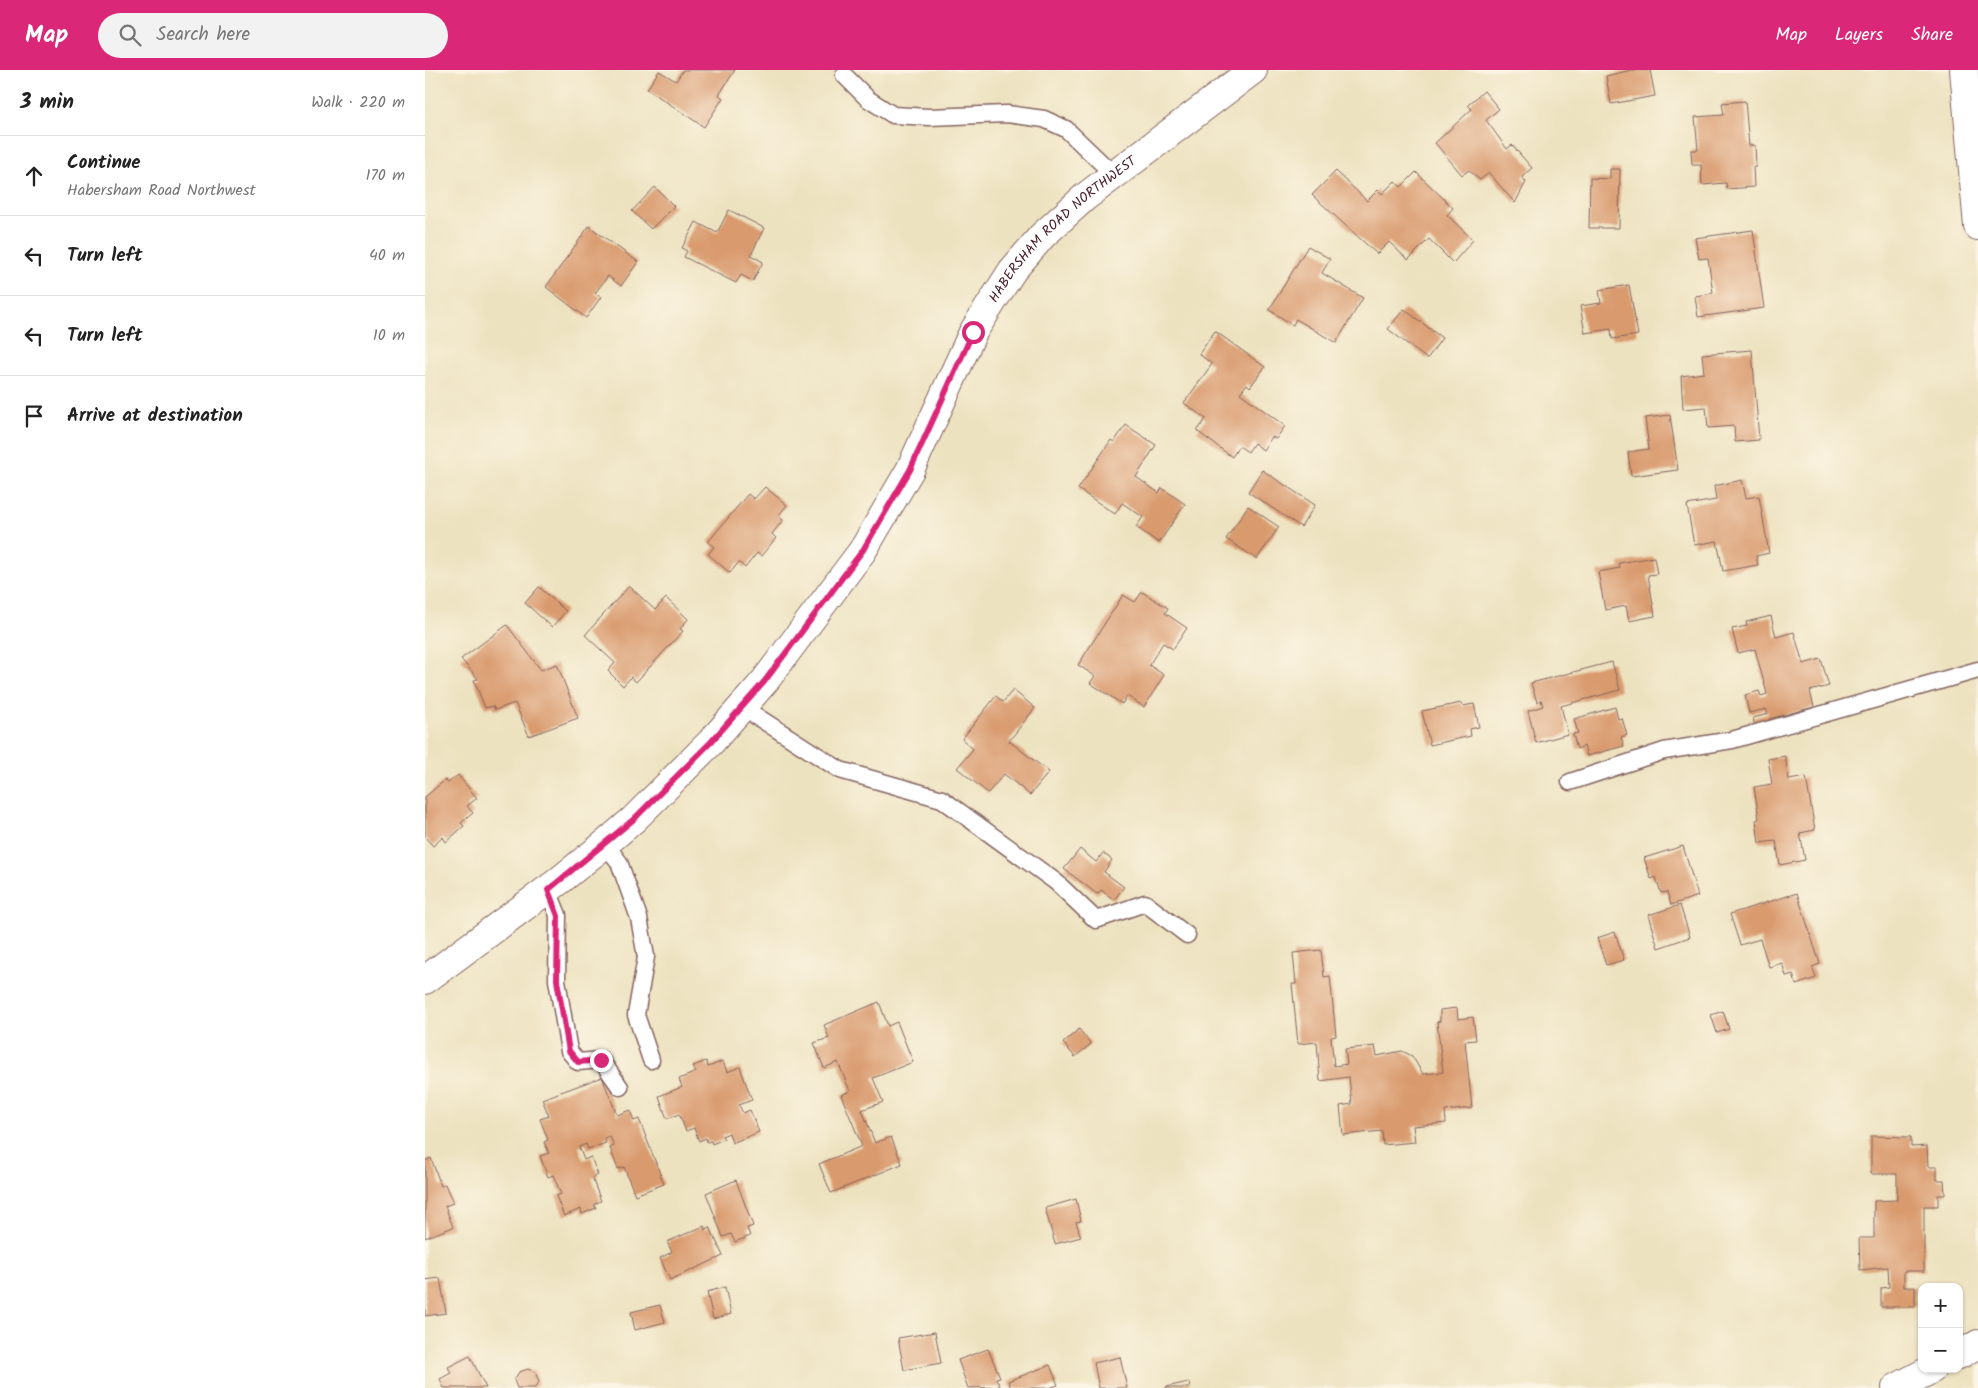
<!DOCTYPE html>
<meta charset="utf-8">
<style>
:root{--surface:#fff;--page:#f2f2f2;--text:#222;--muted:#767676;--line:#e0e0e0;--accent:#db2777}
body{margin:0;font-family:Kalam,sans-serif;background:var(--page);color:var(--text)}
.controls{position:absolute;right:15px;bottom:15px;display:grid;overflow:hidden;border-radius:10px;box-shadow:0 1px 4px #0004}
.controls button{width:45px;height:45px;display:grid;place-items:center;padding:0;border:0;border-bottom:1px solid var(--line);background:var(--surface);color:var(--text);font:25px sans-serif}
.stop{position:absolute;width:15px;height:15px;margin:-11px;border:4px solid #db2777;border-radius:50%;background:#fff}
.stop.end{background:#db2777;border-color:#fff;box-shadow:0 1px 5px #0008}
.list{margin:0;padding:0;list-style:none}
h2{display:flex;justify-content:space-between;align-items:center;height:65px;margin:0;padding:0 20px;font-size:21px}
h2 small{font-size:16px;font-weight:400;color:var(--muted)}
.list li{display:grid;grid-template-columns:32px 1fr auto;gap:15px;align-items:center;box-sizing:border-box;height:80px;padding:0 20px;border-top:1px solid var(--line)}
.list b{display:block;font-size:19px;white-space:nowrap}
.list p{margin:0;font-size:16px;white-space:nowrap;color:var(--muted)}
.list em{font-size:16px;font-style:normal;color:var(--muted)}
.icon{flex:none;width:28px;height:28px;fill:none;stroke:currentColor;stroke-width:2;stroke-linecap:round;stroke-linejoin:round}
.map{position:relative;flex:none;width:1553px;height:1318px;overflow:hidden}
header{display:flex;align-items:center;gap:30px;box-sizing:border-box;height:70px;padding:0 25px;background:var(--accent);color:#fff}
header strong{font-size:24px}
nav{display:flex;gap:28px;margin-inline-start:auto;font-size:18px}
.search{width:350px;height:45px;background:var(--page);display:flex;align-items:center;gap:12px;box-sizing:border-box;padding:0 18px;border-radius:28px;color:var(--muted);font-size:19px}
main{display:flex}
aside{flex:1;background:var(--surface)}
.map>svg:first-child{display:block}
.building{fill:#d99a6d}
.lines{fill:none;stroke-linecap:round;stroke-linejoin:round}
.lane-casing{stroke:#83635f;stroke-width:19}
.street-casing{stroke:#83635f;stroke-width:30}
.lane{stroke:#fff;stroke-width:16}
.street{stroke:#fff;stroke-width:28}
.route{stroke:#db2777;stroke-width:6}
.labels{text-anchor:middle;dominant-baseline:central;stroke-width:4;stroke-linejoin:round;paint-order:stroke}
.street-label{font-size:14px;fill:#4a1f2b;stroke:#fcf5e5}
</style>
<header>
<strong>Map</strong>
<div class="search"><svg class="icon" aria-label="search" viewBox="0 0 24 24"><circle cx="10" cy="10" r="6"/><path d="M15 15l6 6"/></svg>Search here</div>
<nav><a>Map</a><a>Layers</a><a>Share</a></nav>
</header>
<main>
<aside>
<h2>3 min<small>Walk · 220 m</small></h2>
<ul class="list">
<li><svg class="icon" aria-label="ahead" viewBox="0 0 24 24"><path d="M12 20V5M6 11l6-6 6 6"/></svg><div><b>Continue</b><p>Habersham Road Northwest</p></div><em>170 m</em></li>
<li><svg class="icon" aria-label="left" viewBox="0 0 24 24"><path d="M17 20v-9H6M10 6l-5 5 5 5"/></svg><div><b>Turn left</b></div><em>40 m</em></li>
<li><svg class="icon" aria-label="left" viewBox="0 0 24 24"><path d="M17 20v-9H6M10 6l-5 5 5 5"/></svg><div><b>Turn left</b></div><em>10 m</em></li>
<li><svg class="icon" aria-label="arrive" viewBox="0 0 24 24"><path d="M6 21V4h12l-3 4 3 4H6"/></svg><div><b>Arrive at destination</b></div></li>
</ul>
</aside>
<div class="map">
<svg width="1553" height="1318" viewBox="0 0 1553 1318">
<rect width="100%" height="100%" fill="#fcf5e5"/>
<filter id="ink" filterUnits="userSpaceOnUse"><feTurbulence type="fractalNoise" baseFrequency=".02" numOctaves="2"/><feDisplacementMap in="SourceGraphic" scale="10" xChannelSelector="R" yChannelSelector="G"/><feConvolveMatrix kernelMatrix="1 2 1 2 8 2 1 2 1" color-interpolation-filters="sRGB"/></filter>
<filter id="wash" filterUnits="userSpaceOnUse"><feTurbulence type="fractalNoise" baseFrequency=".0096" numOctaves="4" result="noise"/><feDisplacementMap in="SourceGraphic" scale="20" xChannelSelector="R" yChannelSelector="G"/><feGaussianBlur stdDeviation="1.12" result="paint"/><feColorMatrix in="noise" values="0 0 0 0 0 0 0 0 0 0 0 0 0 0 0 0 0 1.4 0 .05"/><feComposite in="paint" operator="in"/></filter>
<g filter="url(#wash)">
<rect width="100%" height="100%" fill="#ede2c0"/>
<g id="blocks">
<!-- building -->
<g class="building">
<path d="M 258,0 L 310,0 L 294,25 L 298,28 L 279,57 L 222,19 L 234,1 L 251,11 Z"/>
<path d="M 1206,0 L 1225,0 L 1230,26 L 1186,34 L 1181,6 Z"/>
<path d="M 1059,21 L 1074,39 L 1061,50 L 1082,79 L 1087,75 L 1107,98 L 1097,107 L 1101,112 L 1090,133 L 1064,103 L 1055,110 L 1044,100 L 1037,105 L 1010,73 L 1047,39 L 1043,35 Z"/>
<path d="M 1320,31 L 1324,76 L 1330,75 L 1331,97 L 1328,97 L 1329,117 L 1302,119 L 1301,113 L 1277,115 L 1276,95 L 1267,95 L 1266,80 L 1273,80 L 1270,47 L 1299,45 L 1297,33 Z"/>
<path d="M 1185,99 L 1195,99 L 1194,158 L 1164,158 L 1165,108 L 1185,109 Z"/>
<path d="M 911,101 L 942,131 L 953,120 L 957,124 L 970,111 L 976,117 L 991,102 L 1028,138 L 1022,145 L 1048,170 L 1028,193 L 1004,169 L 983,190 L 964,172 L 952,184 L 887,125 Z"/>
<path d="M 230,117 L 249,136 L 226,159 L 207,141 Z"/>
<path d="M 304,140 L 339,158 L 326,185 L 338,192 L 328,211 L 316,205 L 311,213 L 259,187 L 262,181 L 257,178 L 271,152 L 292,163 Z"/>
<path d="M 164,156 L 213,192 L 196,216 L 183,206 L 170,223 L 176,227 L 161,248 L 121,217 Z"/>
<path d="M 1328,160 L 1339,238 L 1273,247 L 1270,226 L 1288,223 L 1283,188 L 1274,189 L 1270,168 Z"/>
<path d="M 883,176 L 905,189 L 897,203 L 938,228 L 911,273 L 871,249 L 868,255 L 844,240 Z"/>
<path d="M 1204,215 L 1213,265 L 1187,269 L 1186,259 L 1160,263 L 1155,236 L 1176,233 L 1174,220 Z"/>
<path d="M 979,239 L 1017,268 L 1002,289 L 963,259 Z"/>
<path d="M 790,261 L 840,297 L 825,317 L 822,314 L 815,323 L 860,356 L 851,369 L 847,367 L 838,380 L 829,373 L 823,382 L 814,376 L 807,387 L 772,361 L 781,349 L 759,333 L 787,294 L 774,284 Z"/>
<path d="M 1327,280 L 1334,370 L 1310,372 L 1309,356 L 1283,358 L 1281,337 L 1258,339 L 1256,306 L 1279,303 L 1277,284 Z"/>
<path d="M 1245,345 L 1253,400 L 1206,406 L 1203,382 L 1224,379 L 1220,348 Z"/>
<path d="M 701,355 L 731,375 L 711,407 L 734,423 L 737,418 L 760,434 L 734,473 L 711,457 L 718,447 L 697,433 L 690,444 L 653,419 L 686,370 L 689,372 Z"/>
<path d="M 837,400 L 890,435 L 876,457 L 823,422 Z"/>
<path d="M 1317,410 L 1321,428 L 1334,426 L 1344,483 L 1331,486 L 1333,495 L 1298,501 L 1292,471 L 1269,475 L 1262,435 L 1291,430 L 1289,416 Z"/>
<path d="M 340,417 L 362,435 L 353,446 L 358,450 L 347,464 L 351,468 L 336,486 L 332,483 L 320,498 L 314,492 L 305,503 L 283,484 L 289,477 L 283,472 L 323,424 L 329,429 Z"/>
<path d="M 823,436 L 854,457 L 832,489 L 801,469 Z"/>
<path d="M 1229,487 L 1232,504 L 1223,505 L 1230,546 L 1204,551 L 1201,536 L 1180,540 L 1173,502 L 1195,498 L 1194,493 Z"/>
<path d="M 204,516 L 230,540 L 241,528 L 263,549 L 255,559 L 258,561 L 211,612 L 206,607 L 198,616 L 183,601 L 190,593 L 160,565 Z"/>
<path d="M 114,517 L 141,541 L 127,557 L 100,533 Z"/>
<path d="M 717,522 L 743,538 L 740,543 L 762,558 L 748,579 L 738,573 L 724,595 L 739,605 L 719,637 L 702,626 L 697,634 L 665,613 L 670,606 L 653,595 L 698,525 L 710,532 Z"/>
<path d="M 1346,546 L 1351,567 L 1369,562 L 1378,594 L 1396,589 L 1404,616 L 1385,621 L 1389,637 L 1344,649 L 1345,654 L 1330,658 L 1328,648 L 1343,644 L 1341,639 L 1324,643 L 1320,625 L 1334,621 L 1336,626 L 1342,624 L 1330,579 L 1313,583 L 1307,559 L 1322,556 L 1321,552 Z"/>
<path d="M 82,555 L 116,600 L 132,594 L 153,648 L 104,666 L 90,633 L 70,640 L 68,636 L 60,638 L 49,610 L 53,609 L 36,589 Z"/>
<path d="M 1187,592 L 1195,620 L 1136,636 L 1143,664 L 1111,673 L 1103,641 L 1118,636 L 1116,630 L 1112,632 L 1106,613 Z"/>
<path d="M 588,620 L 610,638 L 584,671 L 624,702 L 605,725 L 579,704 L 563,723 L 532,698 L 548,679 L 537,669 L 571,626 L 578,632 Z"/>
<path d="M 1036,633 L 1037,636 L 1049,634 L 1054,657 L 1045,659 L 1046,666 L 1005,675 L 997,641 Z"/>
<path d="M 1190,637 L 1193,649 L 1197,648 L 1202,665 L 1196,667 L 1199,676 L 1162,686 L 1159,676 L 1152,679 L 1148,664 L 1153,663 L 1149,649 Z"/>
<path d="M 1360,686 L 1364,710 L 1381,707 L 1390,760 L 1375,763 L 1380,790 L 1355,795 L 1351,771 L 1334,773 L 1331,750 L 1334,749 L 1329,717 L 1347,714 L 1343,689 Z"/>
<path d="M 33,705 L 52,728 L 42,736 L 48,743 L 36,753 L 39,756 L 21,772 L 18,767 L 8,776 L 0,767 L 0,727 L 20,710 L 23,713 Z"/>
<path d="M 1258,776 L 1273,826 L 1246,835 L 1242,822 L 1236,823 L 1231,807 L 1226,809 L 1219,788 Z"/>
<path d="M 655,779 L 671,792 L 678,783 L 687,790 L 679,802 L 699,817 L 689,830 L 676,820 L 672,824 L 639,799 Z"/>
<path d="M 1372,823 L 1395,894 L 1387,897 L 1391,908 L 1371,915 L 1368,904 L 1361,906 L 1357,893 L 1344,897 L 1335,869 L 1315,875 L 1305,844 Z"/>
<path d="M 1255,835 L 1265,867 L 1233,878 L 1223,845 Z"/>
<path d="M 1190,862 L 1199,890 L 1181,895 L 1172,868 Z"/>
<path d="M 896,880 L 899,907 L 905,906 L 911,966 L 906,967 L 909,996 L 922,994 L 920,979 L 950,976 L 952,986 L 977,981 L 987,986 L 998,1004 L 1018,1002 L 1012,952 L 1015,951 L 1015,940 L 1032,938 L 1033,949 L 1048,947 L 1051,970 L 1040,971 L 1047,1038 L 1020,1041 L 1021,1053 L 988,1056 L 990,1072 L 958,1075 L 957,1061 L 918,1065 L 915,1036 L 927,1034 L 924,1007 L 895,1011 L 892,972 L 873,974 L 867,914 L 871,914 L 868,883 Z"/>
<path d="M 454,932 L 463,956 L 472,952 L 488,992 L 448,1008 L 458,1032 L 437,1040 L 450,1073 L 466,1067 L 477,1094 L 406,1123 L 394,1094 L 437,1076 L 416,1025 L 425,1021 L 413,992 L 399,998 L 389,973 L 404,968 L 399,955 Z"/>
<path d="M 1298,941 L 1304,959 L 1292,963 L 1286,945 Z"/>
<path d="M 654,959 L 666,974 L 650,987 L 638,973 Z"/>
<path d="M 281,991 L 283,997 L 298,991 L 302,1002 L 315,997 L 327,1030 L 314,1035 L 318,1043 L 325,1040 L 334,1062 L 307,1073 L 304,1063 L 297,1066 L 299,1069 L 287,1074 L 286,1071 L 282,1072 L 281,1068 L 274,1071 L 269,1058 L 261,1061 L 254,1044 L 242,1049 L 234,1026 L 257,1017 L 254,1009 L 271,1002 L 268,996 Z"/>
<path d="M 177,1007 L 192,1045 L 205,1040 L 209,1051 L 214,1049 L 239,1114 L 210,1125 L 199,1097 L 193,1099 L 185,1078 L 189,1076 L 185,1066 L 179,1068 L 181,1073 L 163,1079 L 161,1074 L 154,1077 L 159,1090 L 166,1087 L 173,1105 L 167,1108 L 176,1131 L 169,1134 L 171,1138 L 157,1144 L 156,1139 L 139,1146 L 131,1126 L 136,1124 L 128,1105 L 123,1107 L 115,1086 L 124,1083 L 119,1072 L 123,1070 L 115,1049 L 124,1046 L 117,1029 Z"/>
<path d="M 1446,1066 L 1486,1067 L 1486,1077 L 1502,1076 L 1503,1097 L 1512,1097 L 1512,1110 L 1519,1110 L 1520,1125 L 1513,1125 L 1513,1136 L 1499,1136 L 1499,1201 L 1479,1201 L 1479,1217 L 1490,1217 L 1490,1237 L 1456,1237 L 1456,1218 L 1464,1217 L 1463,1197 L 1435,1200 L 1434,1168 L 1449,1168 L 1449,1131 L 1472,1130 L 1472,1104 L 1446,1104 Z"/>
<path d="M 6,1088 L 16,1116 L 20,1114 L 28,1133 L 20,1136 L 28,1157 L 0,1168 L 0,1091 Z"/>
<path d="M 311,1110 L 328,1156 L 322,1158 L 325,1166 L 310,1172 L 306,1164 L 298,1167 L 281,1123 Z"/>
<path d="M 651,1129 L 656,1151 L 651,1152 L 656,1167 L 630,1174 L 620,1138 Z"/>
<path d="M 279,1156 L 280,1160 L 285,1157 L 298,1186 L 245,1210 L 235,1188 L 247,1182 L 242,1172 Z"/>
<path d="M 15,1208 L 21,1243 L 0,1246 L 0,1210 Z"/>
<path d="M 300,1217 L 306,1244 L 288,1249 L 282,1222 Z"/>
<path d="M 235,1235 L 240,1252 L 210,1260 L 206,1242 Z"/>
<path d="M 510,1262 L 516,1293 L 479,1300 L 473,1268 Z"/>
<path d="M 563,1279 L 575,1307 L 571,1308 L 575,1317 L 543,1318 L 533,1290 Z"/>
<path d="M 45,1286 L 61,1318 L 19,1318 L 15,1309 L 26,1303 L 23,1297 Z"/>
<path d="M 695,1287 L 702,1318 L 674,1318 L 669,1293 Z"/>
<path d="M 625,1295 L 633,1315 L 624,1318 L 586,1318 L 583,1311 Z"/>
<path d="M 103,1299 L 110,1302 L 114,1312 L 110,1318 L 92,1318 L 89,1310 L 94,1302 Z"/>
<path d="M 764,1312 L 765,1318 L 741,1318 L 741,1317 Z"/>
</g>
</g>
</g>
<g filter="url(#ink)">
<use href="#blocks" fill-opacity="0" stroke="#83635f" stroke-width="1"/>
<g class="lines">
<defs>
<g id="lane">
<path d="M 419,5 L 443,29 L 468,45 L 504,47 L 582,44 L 619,49 L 641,59 L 689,105"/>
<path d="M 317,637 L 415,700 L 517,729 L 631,812 L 671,850 L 720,833 L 762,865"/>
<path d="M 1145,712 L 1239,681 L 1307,670 L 1553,600"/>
<path d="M 180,774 L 194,792 L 214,848 L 221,887 L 211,945 L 226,990"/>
<path d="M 123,820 L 133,845 L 132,910 L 144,981 L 153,992 L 176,990 L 195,1017"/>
</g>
<g id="street">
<path d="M 1539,0 L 1553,156"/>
<path id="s1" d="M 0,910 L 134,811 L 180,774 L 209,749 L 286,672 L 339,612 L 438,480 L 485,400 L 548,262 L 587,201 L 617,166 L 660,127 L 828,0"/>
<path d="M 1534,1285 L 1553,1274"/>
<path d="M 1471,1318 L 1507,1299"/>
</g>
</defs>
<!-- lane casing -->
<use href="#lane" class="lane-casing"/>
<!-- street casing -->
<use href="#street" class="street-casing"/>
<!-- lane -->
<use href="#lane" class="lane"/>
<!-- street -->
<use href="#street" class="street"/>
</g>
</g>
<g class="lines" filter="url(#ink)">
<!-- route -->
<path class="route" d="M 176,990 L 153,992 L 144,981 L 132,910 L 133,846 L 123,820 L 209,749 L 286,672 L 339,612 L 438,480 L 485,400 L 548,262"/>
</g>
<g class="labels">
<!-- street labels -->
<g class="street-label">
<text stroke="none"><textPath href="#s1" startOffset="1000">HABERSHAM ROAD NORTHWEST</textPath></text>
</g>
</g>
</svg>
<div class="controls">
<button>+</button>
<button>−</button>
</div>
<div class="stop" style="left:548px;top:262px"></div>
<div class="stop end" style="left:176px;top:990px"></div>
</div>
</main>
